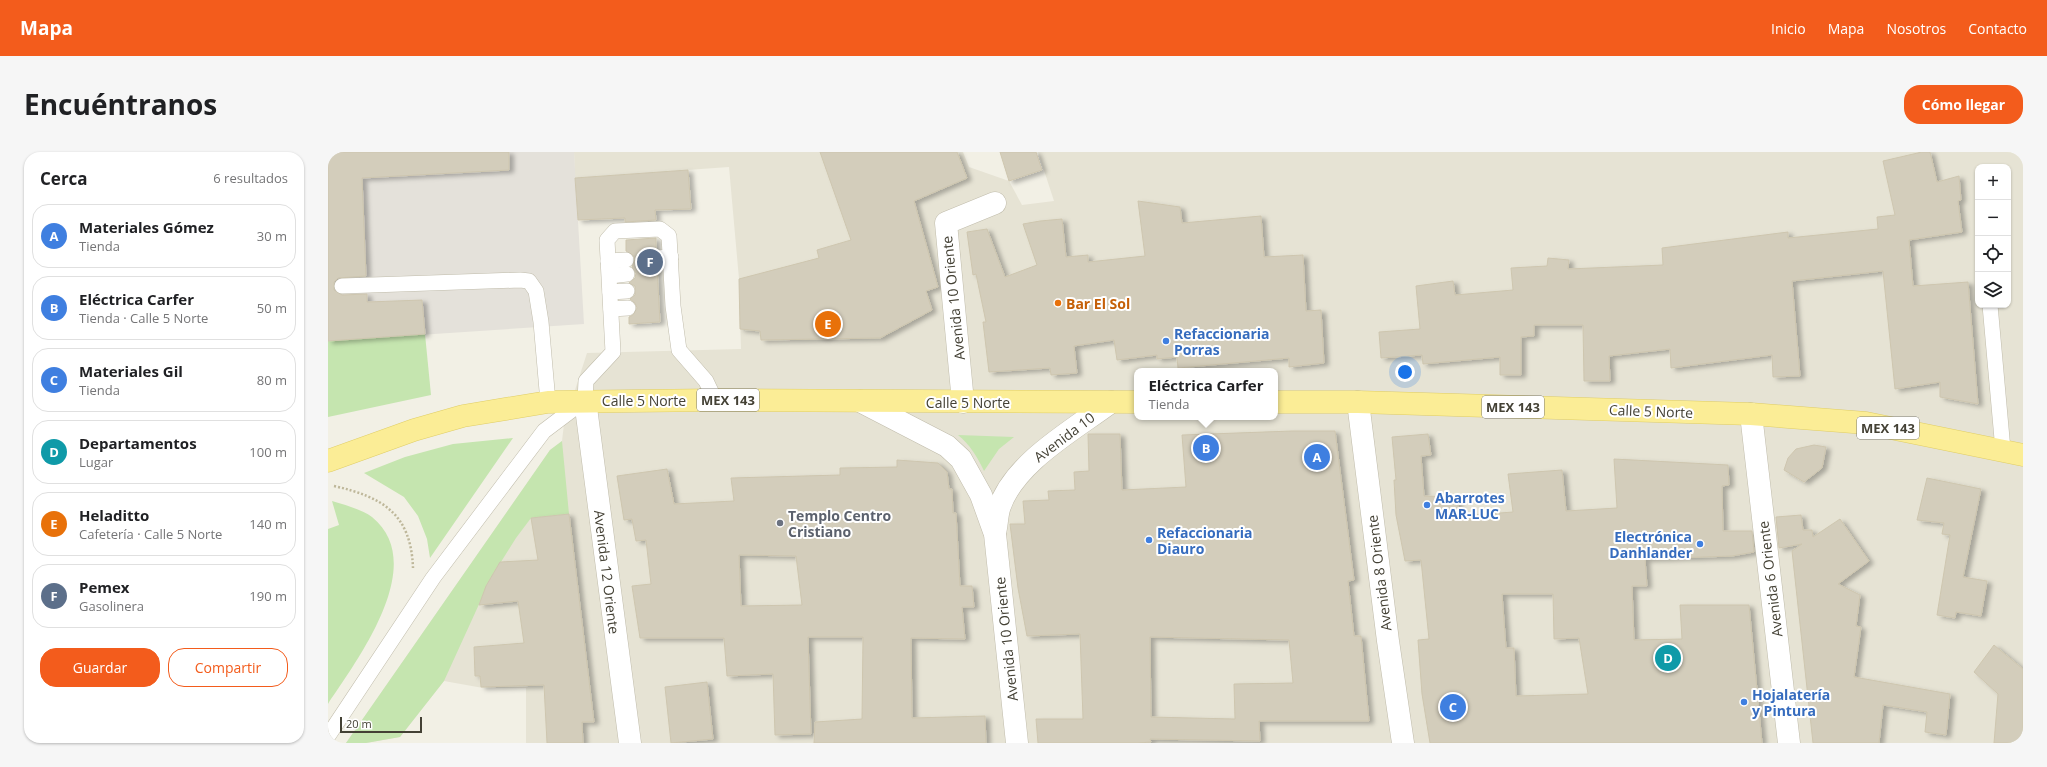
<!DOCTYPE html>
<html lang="es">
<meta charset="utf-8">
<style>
:root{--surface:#fff;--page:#f6f6f6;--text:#202124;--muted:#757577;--line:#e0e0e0;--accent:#f35c1c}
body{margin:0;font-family:"Open Sans",sans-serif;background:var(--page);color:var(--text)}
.controls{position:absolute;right:12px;top:12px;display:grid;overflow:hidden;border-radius:8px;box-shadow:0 1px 3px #0004}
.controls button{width:36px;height:36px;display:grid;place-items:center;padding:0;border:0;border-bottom:1px solid var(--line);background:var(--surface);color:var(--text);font:20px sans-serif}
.scale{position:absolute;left:12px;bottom:10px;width:82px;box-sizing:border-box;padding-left:4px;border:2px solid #444135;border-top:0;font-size:11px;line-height:14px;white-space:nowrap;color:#444135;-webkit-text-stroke:3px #fff;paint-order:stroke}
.you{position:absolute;left:1077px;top:220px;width:14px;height:14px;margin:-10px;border:3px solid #fff;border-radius:50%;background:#1a73e8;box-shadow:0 0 0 6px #1a73e833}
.badge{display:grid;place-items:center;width:26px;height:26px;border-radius:50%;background:var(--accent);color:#fff;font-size:13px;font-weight:700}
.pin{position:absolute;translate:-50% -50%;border:2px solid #fff;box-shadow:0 1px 4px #0006}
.popup{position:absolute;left:806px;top:216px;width:144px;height:52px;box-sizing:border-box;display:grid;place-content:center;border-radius:8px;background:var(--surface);filter:drop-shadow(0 1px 3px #0005);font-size:13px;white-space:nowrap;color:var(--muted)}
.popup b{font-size:15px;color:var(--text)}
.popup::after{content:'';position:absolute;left:50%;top:100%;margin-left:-8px;border:8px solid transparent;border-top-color:var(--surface)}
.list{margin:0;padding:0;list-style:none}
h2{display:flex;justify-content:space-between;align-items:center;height:52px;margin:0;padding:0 16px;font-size:17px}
h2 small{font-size:13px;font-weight:400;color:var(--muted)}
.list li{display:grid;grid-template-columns:26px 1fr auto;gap:12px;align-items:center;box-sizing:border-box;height:64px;margin:0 8px 8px;padding:0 8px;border:1px solid var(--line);border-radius:16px}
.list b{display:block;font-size:15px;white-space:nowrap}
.list p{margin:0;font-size:13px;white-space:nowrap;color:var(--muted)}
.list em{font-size:13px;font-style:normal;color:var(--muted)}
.actions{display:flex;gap:8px;padding:12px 16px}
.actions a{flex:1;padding:9px 0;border:1px solid var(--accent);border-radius:16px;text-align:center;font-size:14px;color:var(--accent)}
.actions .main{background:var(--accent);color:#fff}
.icon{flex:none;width:22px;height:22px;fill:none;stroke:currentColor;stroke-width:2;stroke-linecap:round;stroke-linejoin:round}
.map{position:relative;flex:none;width:1695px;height:591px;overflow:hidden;border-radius:16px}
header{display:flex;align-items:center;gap:24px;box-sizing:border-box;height:56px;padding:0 20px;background:var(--accent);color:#fff}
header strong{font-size:19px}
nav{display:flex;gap:22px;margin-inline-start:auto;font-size:14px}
.intro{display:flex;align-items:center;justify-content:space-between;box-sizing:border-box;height:96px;padding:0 24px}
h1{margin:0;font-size:28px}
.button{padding:10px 18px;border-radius:16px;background:var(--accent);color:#fff;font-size:14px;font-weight:700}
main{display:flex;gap:24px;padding:0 24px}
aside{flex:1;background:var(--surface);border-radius:16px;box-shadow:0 1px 3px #0004}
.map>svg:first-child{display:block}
.residential{fill:#e6e3d4;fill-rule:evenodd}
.industrial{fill:#e4e1da}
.green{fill:#c5e5af}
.building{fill:#d3cdbb;stroke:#cec6af;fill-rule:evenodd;filter:url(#shadow)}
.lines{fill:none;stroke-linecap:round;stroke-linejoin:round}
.service-casing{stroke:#c0bcab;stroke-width:16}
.minor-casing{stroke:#c0bcab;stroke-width:23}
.tertiary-casing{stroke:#c0bcab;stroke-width:23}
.primary-casing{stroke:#dfcd66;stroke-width:23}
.path{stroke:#beb79a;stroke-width:2.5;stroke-dasharray:2 2;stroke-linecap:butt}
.service{stroke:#fff;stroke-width:15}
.minor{stroke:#fff;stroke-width:22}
.tertiary{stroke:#fff;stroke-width:22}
.primary{stroke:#fbed96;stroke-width:22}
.food-dot{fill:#e8710a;stroke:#fff;stroke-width:1.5}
.shop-dot{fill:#3f7fe0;stroke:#fff;stroke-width:1.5}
.worship-dot{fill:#6b7280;stroke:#fff;stroke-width:1.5}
.labels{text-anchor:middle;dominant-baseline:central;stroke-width:4;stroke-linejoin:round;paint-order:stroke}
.shield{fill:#fff;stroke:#7c7a72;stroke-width:1}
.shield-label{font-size:13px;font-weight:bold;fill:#444135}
.street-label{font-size:14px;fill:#444135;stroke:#fff}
.food-label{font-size:14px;font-weight:bold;fill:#c56008;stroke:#fff;text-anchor:start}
.shop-label{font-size:14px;font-weight:bold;fill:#366cbe;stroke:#fff;text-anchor:start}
.worship-label{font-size:14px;font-weight:bold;fill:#5b616d;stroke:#fff;text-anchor:start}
</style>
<header>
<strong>Mapa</strong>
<nav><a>Inicio</a><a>Mapa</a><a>Nosotros</a><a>Contacto</a></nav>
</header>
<div class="intro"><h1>Encuéntranos</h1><a class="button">Cómo llegar</a></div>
<main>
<aside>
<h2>Cerca<small>6 resultados</small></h2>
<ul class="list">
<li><span class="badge" style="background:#3f7fe0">A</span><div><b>Materiales Gómez</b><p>Tienda</p></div><em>30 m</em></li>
<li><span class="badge" style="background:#3f7fe0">B</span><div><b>Eléctrica Carfer</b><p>Tienda · Calle 5 Norte</p></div><em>50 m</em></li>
<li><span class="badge" style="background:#3f7fe0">C</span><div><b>Materiales Gil</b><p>Tienda</p></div><em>80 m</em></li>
<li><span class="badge" style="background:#0f9aa8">D</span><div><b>Departamentos</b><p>Lugar</p></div><em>100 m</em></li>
<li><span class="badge" style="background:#e8710a">E</span><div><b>Heladitto</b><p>Cafetería · Calle 5 Norte</p></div><em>140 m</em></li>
<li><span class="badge" style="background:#5c6f8a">F</span><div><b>Pemex</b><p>Gasolinera</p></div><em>190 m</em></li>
</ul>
<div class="actions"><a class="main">Guardar</a><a>Compartir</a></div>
</aside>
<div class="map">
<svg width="1695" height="591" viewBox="0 0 1695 591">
<defs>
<filter id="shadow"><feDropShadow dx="4.5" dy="2.5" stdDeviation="2" flood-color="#0004"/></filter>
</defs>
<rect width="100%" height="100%" fill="#f2f0e5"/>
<!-- residential -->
<path class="residential" d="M 246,0 L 635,0 L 641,15 L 681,29 L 694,53 L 726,49 L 710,0 L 1695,0 L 1695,591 L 198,591 L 198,536 L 155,536 L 116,529 L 72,585 L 38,591 L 18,591 L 222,298 L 234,289 L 236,272 L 259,201 L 413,197 L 411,127 L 401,15 L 247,26 ZM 1650,15 L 1680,15 L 1680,153 L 1650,153 ZM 809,219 L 947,219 L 947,265 L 809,265 Z"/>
<!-- industrial -->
<path class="industrial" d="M 0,0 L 246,0 L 256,172 L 0,189 Z"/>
<!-- green -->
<g class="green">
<path d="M 97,182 L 103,243 L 0,265 L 0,189 Z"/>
<path d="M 630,283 L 686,285 L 671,297 L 656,319 C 649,304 642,293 630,283 Z"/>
<path d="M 185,286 L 102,406 L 99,387 L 90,364 L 76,345 L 36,321 L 77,305 L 125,292 Z"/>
<path d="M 234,289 L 241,362 L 203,366 L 188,386 L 163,426 L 116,529 L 72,585 L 38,591 L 18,591 L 222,298 Z"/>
<path d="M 4,349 C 17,353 33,357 44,365 C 102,412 29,508 0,552 L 0,377 L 11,373 Z"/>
</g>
<!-- building -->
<g class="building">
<path d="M 0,0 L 181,0 L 181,18 L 34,26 L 38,124 L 10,126 L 6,130 L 6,138 L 14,143 L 39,142 L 39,150 L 94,148 L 97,182 L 0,189 Z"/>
<path d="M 492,0 L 629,0 L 639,26 L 586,49 L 610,135 L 598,139 L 604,158 L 552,186 L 433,188 L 432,179 L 412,177 L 411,127 L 491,106 L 489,98 L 523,88 Z"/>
<path d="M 672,0 L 708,0 L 714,18 L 681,29 Z"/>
<path d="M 1594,0 L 1602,0 L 1609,30 L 1631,24 L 1633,48 L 1630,49 L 1634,80 L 1581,88 L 1585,134 L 1640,130 L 1650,252 L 1612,245 L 1612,230 L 1567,237 L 1555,119 L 1464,129 L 1472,224 L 1445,225 L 1444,203 L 1343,216 L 1342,197 L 1281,204 L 1282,229 L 1256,229 L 1255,173 L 1206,173 L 1206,184 L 1193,185 L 1193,223 L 1172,223 L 1172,205 L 1095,212 L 1094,203 L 1053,206 L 1051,180 L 1092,177 L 1088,134 L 1125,129 L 1127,143 L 1185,138 L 1183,116 L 1219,114 L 1220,106 L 1241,108 L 1240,117 L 1335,113 L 1334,96 L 1460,80 L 1460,86 L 1550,77 L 1549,65 L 1567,63 L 1555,9 Z"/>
<path d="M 360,18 L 363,57 L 327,58 L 328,68 L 297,70 L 297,66 L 250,68 L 247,26 Z"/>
<path d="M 810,49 L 852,55 L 854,71 L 933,64 L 936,105 L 975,103 L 978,159 L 993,158 L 996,211 L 961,215 L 961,206 L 850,216 L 849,205 L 829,207 L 829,203 L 789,208 L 786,188 L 746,194 L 749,221 L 723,223 L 722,216 L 661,220 L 655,170 L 658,170 L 648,122 L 645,123 L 639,80 L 659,77 L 677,125 L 709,113 L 695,72 L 712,69 L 734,67 L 738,105 L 760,103 L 760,110 L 817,104 Z"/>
<path d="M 328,86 L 328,97 L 324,99 L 320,106 L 322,111 L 329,115 L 332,170 L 301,172 L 301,165 L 305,163 L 309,156 L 307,151 L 302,147 L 307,143 L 307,134 L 301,131 L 307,126 L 308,121 L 304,115 L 307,107 L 305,103 L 298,99 L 298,88 Z"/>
<path d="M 964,279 L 1007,279 L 1026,428 L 1020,429 L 1026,484 L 1033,484 L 1041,569 L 931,569 L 932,589 L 822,587 L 823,590 L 810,591 L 710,591 L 708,567 L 755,567 L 752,482 L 699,484 L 690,436 L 682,372 L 697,372 L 695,349 L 721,348 L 720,339 L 747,338 L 746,320 L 761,319 L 760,282 L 792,282 L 794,338 L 858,335 L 854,283 ZM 822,485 L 961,488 L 965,531 L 906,532 L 907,567 L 823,565 Z"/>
<path d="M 1100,282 L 1103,303 L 1093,304 L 1096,344 L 1128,345 L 1132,364 L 1185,360 L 1180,322 L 1234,318 L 1238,359 L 1289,356 L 1286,307 L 1400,313 L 1401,333 L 1394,334 L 1395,379 L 1424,379 L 1426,400 L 1404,404 L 1317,407 L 1319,434 L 1304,434 L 1306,488 L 1354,487 L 1352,453 L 1421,453 L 1434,591 L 1102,591 L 1094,542 L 1090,488 L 1101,487 L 1093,408 L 1077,409 L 1068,363 L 1066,328 L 1068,328 L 1064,285 ZM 1174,442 L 1225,442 L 1226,487 L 1251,486 L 1260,542 L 1188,544 L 1186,496 L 1178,496 Z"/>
<path d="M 1486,293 L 1498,295 L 1494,316 L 1476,330 L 1456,318 L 1460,306 L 1468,297 Z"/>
<path d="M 569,308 L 610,311 L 619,320 L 621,337 L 624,337 L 625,361 L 628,361 L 632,434 L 644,434 L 646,455 L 634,455 L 637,487 L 583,486 L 584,566 L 657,564 L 658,591 L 486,591 L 487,570 L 534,567 L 535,485 L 480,485 L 483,582 L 447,583 L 445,522 L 399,524 L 396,486 L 312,486 L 304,434 L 323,432 L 318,388 L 308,389 L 304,367 L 296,368 L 289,324 L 339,317 L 346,352 L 406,349 L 403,326 L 512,323 L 512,316 L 569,315 ZM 411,403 L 468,404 L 474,453 L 413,454 Z"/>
<path d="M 1599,326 L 1653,337 L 1635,425 L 1659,429 L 1653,464 L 1628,460 L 1627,466 L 1609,463 L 1622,383 L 1614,382 L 1616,371 L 1589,368 Z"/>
<path d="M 241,362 L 266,570 L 254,570 L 255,591 L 219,591 L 216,533 L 153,535 L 152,524 L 147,524 L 146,495 L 196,491 L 190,449 L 151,453 L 158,434 L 172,410 L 210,408 L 203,366 Z"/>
<path d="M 1473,363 L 1475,378 L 1484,378 L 1485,385 L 1512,367 L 1541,409 L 1510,432 L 1532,443 L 1528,474 L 1533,475 L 1526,525 L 1622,542 L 1618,583 L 1597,580 L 1599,560 L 1555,553 L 1551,591 L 1485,591 L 1464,399 L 1474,392 L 1451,396 L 1448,365 Z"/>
<path d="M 1666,493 L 1695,517 L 1695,591 L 1666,591 L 1670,542 L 1646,520 Z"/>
<path d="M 379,530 L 385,587 L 343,591 L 337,535 Z"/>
</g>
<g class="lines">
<defs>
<g id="service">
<path d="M 329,106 L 343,105"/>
<path d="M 280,109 L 298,108"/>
<path d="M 282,124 L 299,122"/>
<path d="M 14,134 L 192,128 L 201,129 L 208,139 L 213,170 L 220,250"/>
<path d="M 282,140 L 299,139"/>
<path d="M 1662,153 L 1675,298"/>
<path d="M 283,157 L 300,156"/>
<path d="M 0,584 L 105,426 L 216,279 L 257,248 L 258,229 L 285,200 L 279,88 L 287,79 L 332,77 L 341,84 L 345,154 L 351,198 L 378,229 L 387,248"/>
</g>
<g id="minor">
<path d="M 257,248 L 302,591"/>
<path d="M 635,250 L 618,71 L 667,51"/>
<path d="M 1030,250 L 1060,489 L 1075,591"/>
</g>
<g id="tertiary">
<path d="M 532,249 L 619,294 L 633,307 L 653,343 L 667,382 L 689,591"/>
<path d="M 1423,262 L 1461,591"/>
<path d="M 667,381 C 669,373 669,364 671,357 C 685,311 747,277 783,250"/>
</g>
<g id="primary">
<path d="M 947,250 L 1030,250 L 1423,262 L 1538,271 L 1695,303"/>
<path d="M 0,309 L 86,278 L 135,264 L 220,250 L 387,248 L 809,250"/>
</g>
</defs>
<!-- service casing -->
<use href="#service" class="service-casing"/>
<!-- minor casing -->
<use href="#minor" class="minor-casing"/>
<!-- tertiary casing -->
<use href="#tertiary" class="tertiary-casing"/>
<!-- primary casing -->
<use href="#primary" class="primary-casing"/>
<!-- path -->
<path class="path" d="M 6,334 C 55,345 83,362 85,416"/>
<!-- service -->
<use href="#service" class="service"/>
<!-- minor -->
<use href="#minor" class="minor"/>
<!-- tertiary -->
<use href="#tertiary" class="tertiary"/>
<!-- primary -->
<use href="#primary" class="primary"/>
</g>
<!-- markers -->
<circle class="food-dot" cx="730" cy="151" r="4"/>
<g class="shop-dot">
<circle cx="838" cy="189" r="4"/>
<circle cx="1099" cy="353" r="4"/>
<circle cx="821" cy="388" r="4"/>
<circle cx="1372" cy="392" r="4"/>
<circle cx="1416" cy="550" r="4"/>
</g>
<circle class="worship-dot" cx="452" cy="371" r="4"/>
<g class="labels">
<!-- shield labels -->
<g class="shield">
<rect x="369" y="237" width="62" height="22" rx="3"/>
<rect x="1154" y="244" width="62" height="22" rx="3"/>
<rect x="1529" y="265" width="62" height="22" rx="3"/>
</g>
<g class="shield-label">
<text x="400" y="248">MEX 143</text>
<text x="1185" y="255">MEX 143</text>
<text x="1560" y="276">MEX 143</text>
</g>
<!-- street labels -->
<g class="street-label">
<text transform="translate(625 146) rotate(-96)">Avenida 10 Oriente</text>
<text x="316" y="248">Calle 5 Norte</text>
<text x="640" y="250">Calle 5 Norte</text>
<text transform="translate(1323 259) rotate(2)">Calle 5 Norte</text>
<text transform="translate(736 285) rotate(-37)">Avenida 10</text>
<text transform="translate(279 420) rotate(83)">Avenida 12 Oriente</text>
<text transform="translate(1051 421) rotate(-97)">Avenida 8 Oriente</text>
<text transform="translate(1442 427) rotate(-97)">Avenida 6 Oriente</text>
<text transform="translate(678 487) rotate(-96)">Avenida 10 Oriente</text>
</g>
<!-- food labels -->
<g class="food-label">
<text x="738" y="151">Bar El Sol</text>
</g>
<!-- shop labels -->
<g class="shop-label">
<text x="846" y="181">Refaccionaria<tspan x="846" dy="16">Porras</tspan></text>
<text x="1107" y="345">Abarrotes<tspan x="1107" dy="16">MAR-LUC</tspan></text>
<text x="829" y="380">Refaccionaria<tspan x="829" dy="16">Diauro</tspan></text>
<text x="1364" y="384" text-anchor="end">Electrónica<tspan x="1364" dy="16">Danhlander</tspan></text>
<text x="1424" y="542">Hojalatería<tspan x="1424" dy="16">y Pintura</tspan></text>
</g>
<!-- worship labels -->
<g class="worship-label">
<text x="460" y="363">Templo Centro<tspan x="460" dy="16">Cristiano</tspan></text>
</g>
</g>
</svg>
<div class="controls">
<button>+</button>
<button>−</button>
<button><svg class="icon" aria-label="locate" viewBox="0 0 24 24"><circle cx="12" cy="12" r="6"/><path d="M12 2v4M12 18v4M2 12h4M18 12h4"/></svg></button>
<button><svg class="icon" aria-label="layers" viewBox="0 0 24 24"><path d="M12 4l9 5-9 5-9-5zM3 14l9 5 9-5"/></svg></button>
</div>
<div class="scale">20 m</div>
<div class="you"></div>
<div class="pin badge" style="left:989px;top:305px;background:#3f7fe0">A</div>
<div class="pin badge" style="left:878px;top:296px;background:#3f7fe0">B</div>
<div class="popup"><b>Eléctrica Carfer</b>Tienda</div>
<div class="pin badge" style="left:1125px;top:555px;background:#3f7fe0">C</div>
<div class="pin badge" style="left:1340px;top:506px;background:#0f9aa8">D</div>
<div class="pin badge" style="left:500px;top:172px;background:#e8710a">E</div>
<div class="pin badge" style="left:322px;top:110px;background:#5c6f8a">F</div>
</div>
</main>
